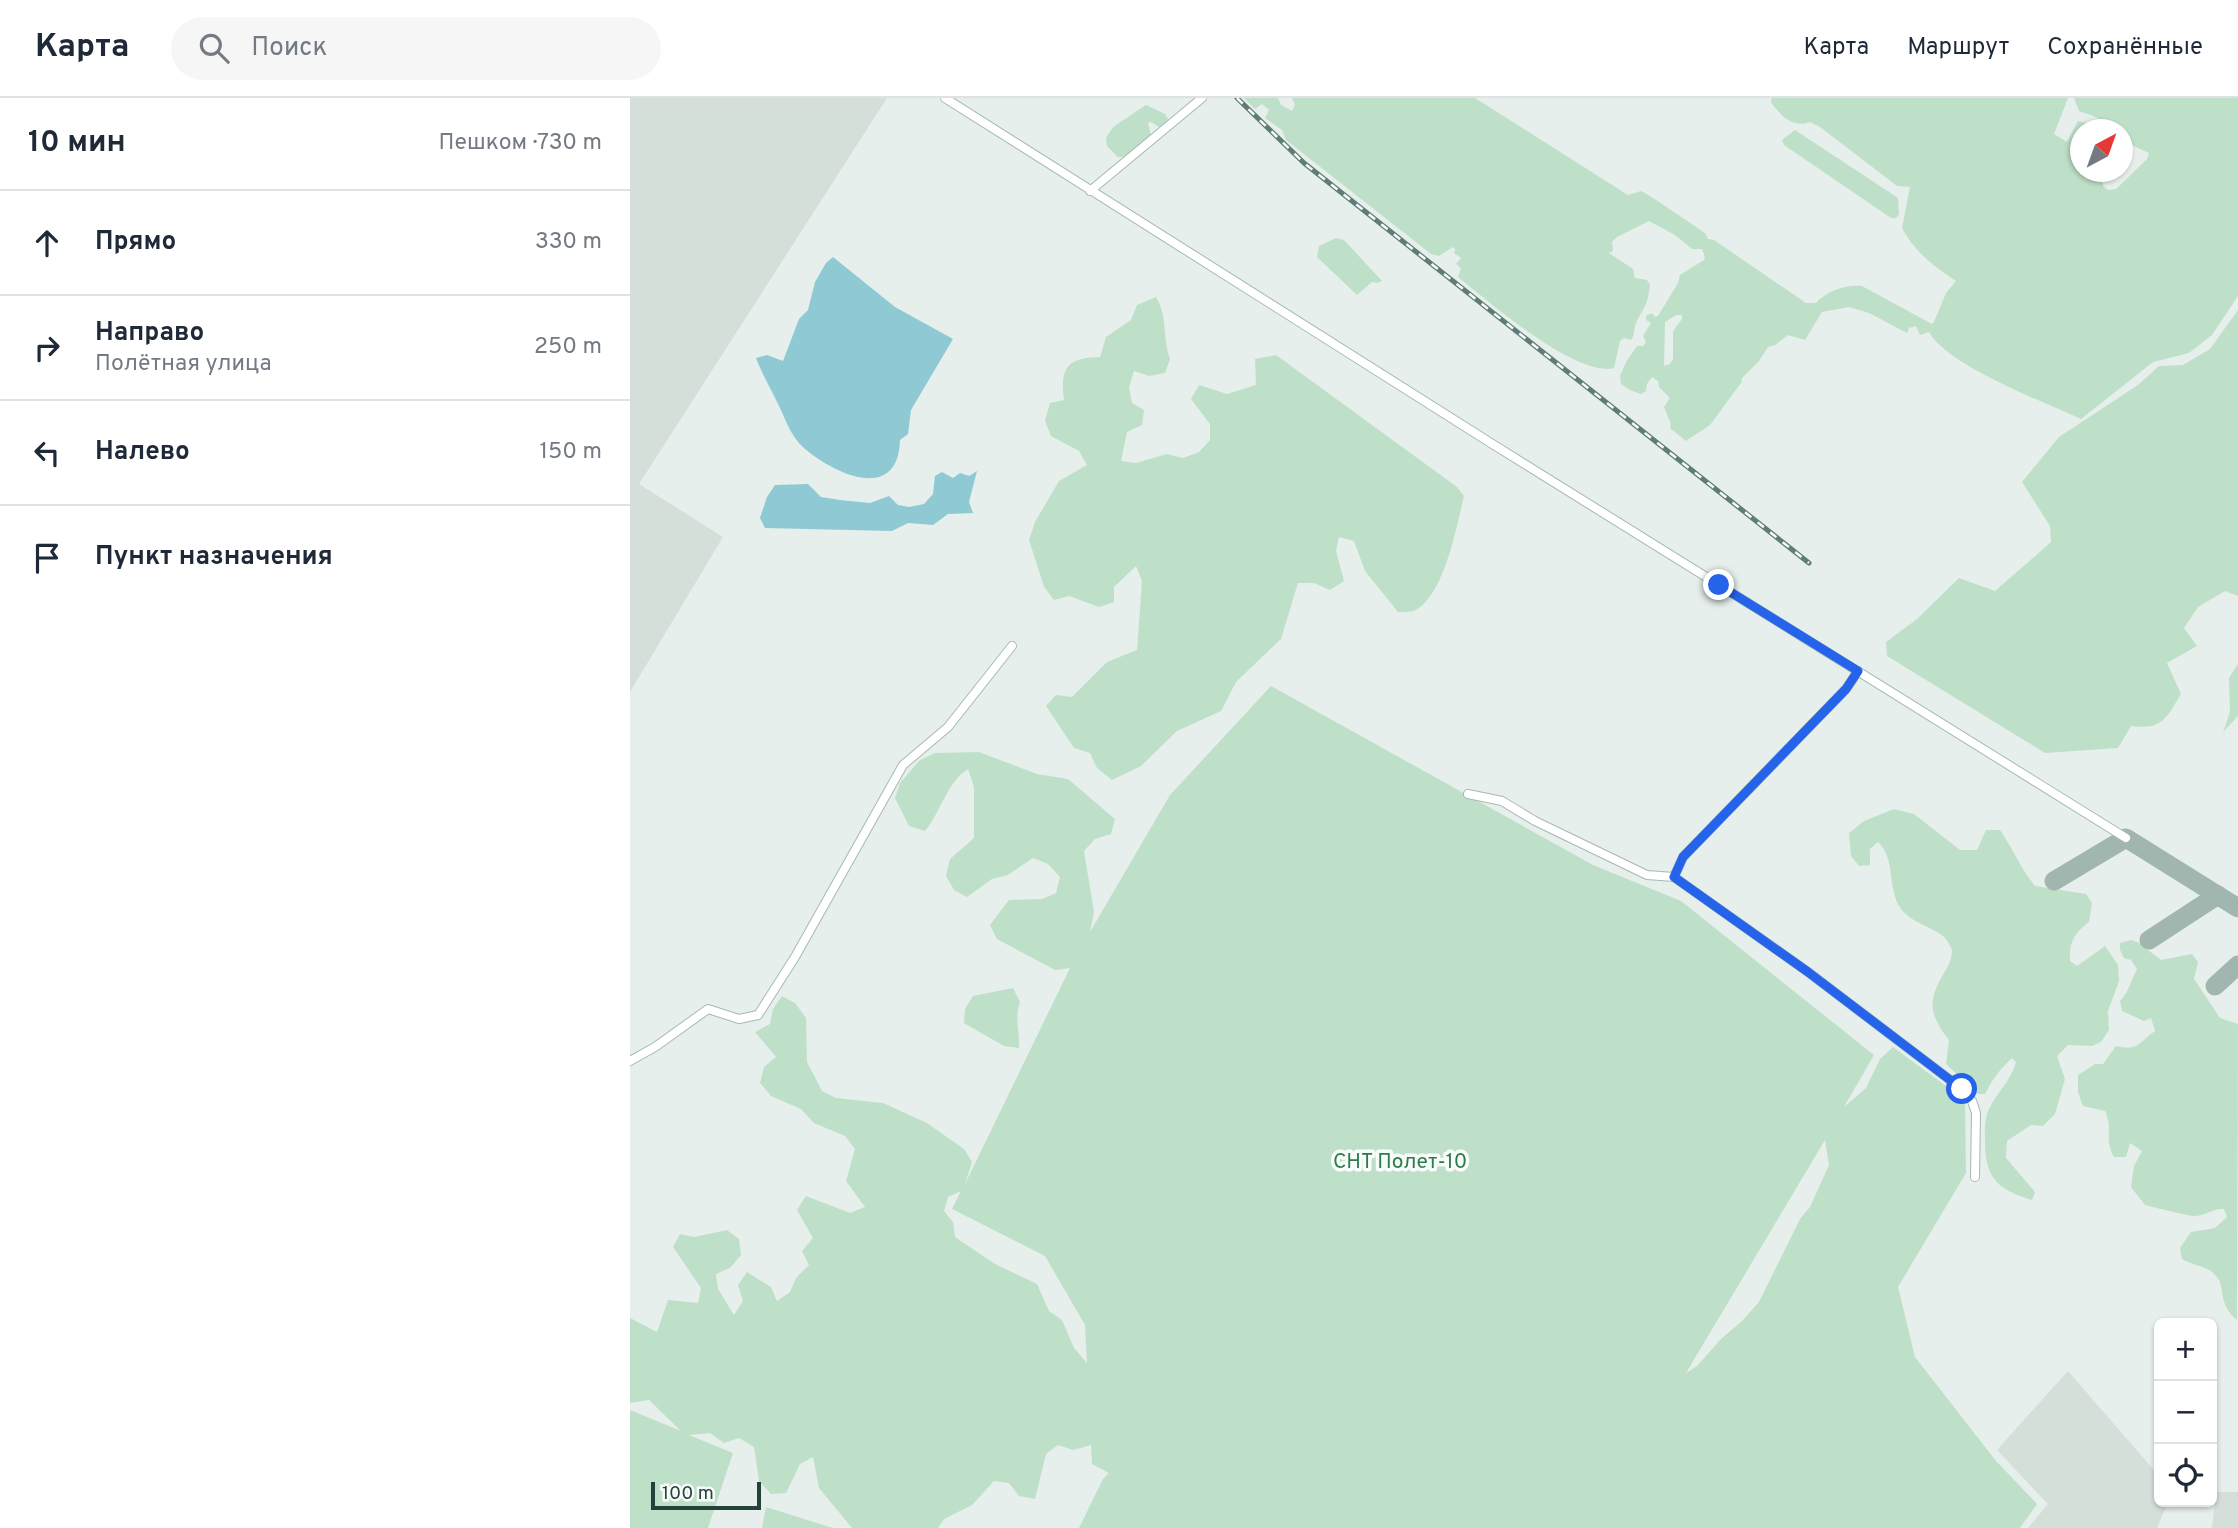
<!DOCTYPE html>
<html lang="ru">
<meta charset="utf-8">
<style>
:root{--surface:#fff;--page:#f6f6f7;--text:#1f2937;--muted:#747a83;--line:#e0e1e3}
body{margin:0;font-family:Overpass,sans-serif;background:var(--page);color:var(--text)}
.controls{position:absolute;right:21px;bottom:21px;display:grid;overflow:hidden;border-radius:10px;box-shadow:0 2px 5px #0004}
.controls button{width:63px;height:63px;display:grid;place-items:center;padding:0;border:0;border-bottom:2px solid var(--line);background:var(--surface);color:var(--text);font:35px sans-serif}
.compass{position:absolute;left:1440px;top:21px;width:63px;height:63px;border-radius:50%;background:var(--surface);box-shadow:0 2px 5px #0004;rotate:41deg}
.scale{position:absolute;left:21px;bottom:18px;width:110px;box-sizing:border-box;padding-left:7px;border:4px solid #24423a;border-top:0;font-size:19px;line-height:24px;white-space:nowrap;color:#24423a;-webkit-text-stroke:5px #f7fbf9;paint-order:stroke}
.stop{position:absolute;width:21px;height:21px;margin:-16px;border:5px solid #2563eb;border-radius:50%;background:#fff}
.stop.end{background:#2563eb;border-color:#fff;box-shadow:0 2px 7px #0008}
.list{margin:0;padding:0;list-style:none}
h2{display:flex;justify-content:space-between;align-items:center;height:91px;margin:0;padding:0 28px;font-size:30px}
h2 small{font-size:23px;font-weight:400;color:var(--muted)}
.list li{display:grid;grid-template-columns:46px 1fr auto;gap:21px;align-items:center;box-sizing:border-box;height:105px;padding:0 28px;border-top:2px solid var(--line)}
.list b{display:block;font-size:26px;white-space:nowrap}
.list p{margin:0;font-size:23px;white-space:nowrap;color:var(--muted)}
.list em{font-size:23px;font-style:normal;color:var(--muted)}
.icon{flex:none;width:38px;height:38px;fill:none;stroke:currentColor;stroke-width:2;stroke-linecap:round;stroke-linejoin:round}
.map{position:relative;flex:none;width:1608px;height:1430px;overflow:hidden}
header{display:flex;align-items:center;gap:42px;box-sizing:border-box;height:98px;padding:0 35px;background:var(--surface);border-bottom:2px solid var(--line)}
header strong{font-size:33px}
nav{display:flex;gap:38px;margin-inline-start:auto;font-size:24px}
.search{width:490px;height:63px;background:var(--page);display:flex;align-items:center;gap:18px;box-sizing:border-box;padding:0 24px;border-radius:38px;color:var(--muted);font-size:26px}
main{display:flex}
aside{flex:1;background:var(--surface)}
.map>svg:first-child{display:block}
.built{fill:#d4dfda}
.green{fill:#bfe0c8;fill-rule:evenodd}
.water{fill:#8ec9d4}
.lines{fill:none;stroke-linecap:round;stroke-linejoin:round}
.taxiway{stroke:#a2b6b0;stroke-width:19}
.minor-casing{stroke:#a8b8b2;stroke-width:10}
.minor{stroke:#fff;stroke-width:8}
.rail-casing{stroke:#5f7d75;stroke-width:5}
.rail{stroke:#f7fbf9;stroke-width:2.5;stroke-dasharray:8;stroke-linecap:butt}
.route{stroke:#2563eb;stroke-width:9}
.labels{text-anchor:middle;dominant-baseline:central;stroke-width:7;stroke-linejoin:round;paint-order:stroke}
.park-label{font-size:21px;fill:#2d7a4b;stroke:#f7fbf9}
</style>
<header>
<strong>Карта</strong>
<div class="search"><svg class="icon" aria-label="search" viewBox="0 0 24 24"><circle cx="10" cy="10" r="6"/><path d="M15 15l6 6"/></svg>Поиск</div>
<nav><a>Карта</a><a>Маршрут</a><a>Сохранённые</a></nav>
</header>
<main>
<aside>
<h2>10 мин<small>Пешком · 730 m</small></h2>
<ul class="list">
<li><svg class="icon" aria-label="ahead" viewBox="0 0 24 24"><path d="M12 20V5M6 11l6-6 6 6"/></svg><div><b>Прямо</b></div><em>330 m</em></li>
<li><svg class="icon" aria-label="right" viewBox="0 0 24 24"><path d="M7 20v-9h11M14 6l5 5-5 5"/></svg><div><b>Направо</b><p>Полётная улица</p></div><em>250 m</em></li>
<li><svg class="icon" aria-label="left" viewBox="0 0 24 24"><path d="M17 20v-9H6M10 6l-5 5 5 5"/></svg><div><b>Налево</b></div><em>150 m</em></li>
<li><svg class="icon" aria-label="arrive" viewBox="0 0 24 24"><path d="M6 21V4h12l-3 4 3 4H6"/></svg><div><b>Пункт назначения</b></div></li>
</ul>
</aside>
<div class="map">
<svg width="1608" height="1430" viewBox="0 0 1608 1430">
<rect width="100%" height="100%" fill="#e6efeb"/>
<!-- built -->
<g class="built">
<path d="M 0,0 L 257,0 L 9,386 L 93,439 L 0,594 Z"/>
<path d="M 1438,1273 L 1529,1378 L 1529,1404 L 1538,1404 L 1527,1430 L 1398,1430 L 1418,1406 L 1367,1352 Z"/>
<path d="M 1586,1394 L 1608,1394 L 1608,1430 L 1582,1430 Z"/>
</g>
<!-- green -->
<g class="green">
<path d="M 614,0 L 648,0 L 651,7 L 662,13 L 665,7 L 662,0 L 845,0 L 998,97 L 1011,93 L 1020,98 L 1075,135 L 1078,141 L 1084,142 L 1176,205 L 1186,205 C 1196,193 1216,186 1232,188 L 1302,226 L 1304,224 L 1316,195 L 1326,183 C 1302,167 1286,155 1272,130 L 1280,89 L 1267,88 L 1190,29 L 1180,24 C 1163,31 1150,17 1141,4 L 1142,0 L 1438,0 L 1424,36 L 1437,44 L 1448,23 L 1462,26 L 1466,31 L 1450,32 L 1450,74 L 1473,74 L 1473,88 L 1478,92 L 1486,91 L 1517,61 L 1519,55 L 1493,43 L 1492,32 L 1481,31 L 1466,19 L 1449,13 L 1444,0 L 1608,0 L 1608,198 L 1582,237 L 1559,255 L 1523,264 L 1451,321 C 1412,303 1318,268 1299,234 L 1290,237 L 1286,228 L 1279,230 L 1277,235 L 1239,215 L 1219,209 L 1192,214 L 1175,242 L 1158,237 L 1145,247 L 1138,249 L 1129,263 L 1112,280 L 1111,285 L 1080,327 L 1056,343 L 1040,330 L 1041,326 L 1034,309 L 1040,300 L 1029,289 L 1028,283 L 1022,279 L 1017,286 L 1016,293 L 1011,296 L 1000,292 L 991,286 L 990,278 L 996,264 L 1007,248 L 1013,248 L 1016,244 L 1013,238 L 1021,225 L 1016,222 L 1016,218 L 1022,215 L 1025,219 L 1028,218 L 1048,185 L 1050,177 L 1074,162 L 1075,159 L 1072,151 L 1062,151 L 1045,137 L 1019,123 L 987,139 L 982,144 L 983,153 L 979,155 L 1003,171 L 1005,180 L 1017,182 L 1020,187 C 1017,209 1015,207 1006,225 C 1003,232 1006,235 1001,242 L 994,240 L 990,243 L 984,270 C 946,280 857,202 828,179 L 831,170 L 826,166 L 831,160 L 824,155 L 825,151 L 823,149 L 809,158 L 801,156 L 656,42 L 652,32 L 635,20 L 639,12 L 632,6 L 625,11 ZM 1046,217 L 1052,217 L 1052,221 L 1043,233 L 1043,261 L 1040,266 L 1034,268 L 1035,224 Z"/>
<path d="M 516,7 L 535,16 L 538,21 L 535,28 L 529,29 L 521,24 L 518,25 L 521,38 L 495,59 L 488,59 L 477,48 L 476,40 L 483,29 Z"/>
<path d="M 1165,32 L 1268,100 L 1269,116 L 1266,120 L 1261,120 L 1154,47 L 1152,42 Z"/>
<path d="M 706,140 L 714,142 L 752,183 L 747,185 L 742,184 L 727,197 L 687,159 L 689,148 Z"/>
<path d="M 526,199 C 538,219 532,239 540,261 L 535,275 L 519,278 L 504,273 L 499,290 L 502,305 L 514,312 L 512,327 L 497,334 L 491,363 L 506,365 L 537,356 L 553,360 L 569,354 L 580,342 L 580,326 L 561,301 L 569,287 L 597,296 L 626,287 L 625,261 L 646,257 L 827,389 L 834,398 C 827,427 814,499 784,513 C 780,514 772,514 768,514 L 735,473 L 724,443 L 709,439 L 706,453 L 714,483 L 700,492 L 684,485 L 668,485 L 651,541 L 606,584 L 591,613 L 547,633 L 511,668 L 482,682 L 467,670 L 460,655 L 444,650 L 416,608 L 426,597 L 442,599 L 477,564 L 507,552 L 512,483 L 506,468 L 484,489 L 484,504 L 469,509 L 439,498 L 424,502 L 414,489 L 399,442 L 405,424 L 429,383 L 457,367 L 449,353 L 421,338 L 415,323 L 420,305 L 434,302 C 430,269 437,260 470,259 L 476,239 L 501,222 L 507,207 Z"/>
<path d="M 1608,212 L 1608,498 L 1595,493 L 1568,509 L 1554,530 L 1567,548 L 1537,565 L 1551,596 C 1536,621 1532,632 1501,628 L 1488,650 L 1415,655 L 1257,558 L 1256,544 L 1287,521 L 1329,480 L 1365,493 L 1421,444 L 1420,428 L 1392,384 L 1429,339 L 1508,287 L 1529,268 L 1553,267 L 1580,251 Z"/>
<path d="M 1608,566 L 1608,618 L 1593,634 L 1600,614 L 1599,580 Z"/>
<path d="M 641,588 L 963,767 L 1051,803 L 1244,957 L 1214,1009 L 1236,990 L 1250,961 L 1263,949 L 1335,1002 L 1336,1075 L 1268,1189 L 1285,1259 L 1366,1363 L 1407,1406 L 1390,1430 L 449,1430 L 473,1381 L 479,1375 L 462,1366 L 461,1347 L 443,1352 L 428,1347 L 416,1356 L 405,1401 L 389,1398 L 379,1385 L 364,1383 L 342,1407 L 314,1421 L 308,1430 L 222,1430 L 189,1390 L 183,1359 L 170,1366 L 156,1395 L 141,1396 L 129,1383 L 124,1349 L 109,1340 L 94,1345 L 80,1335 L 59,1337 L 103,1355 L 78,1430 L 0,1430 L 0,1312 L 51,1333 L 19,1302 L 0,1305 L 0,1220 L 27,1234 L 38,1202 L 68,1205 L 71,1190 L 43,1149 L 50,1136 L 64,1139 L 97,1132 L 109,1141 L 111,1157 L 100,1170 L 86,1176 L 88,1191 L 104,1217 L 113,1203 L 108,1187 L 117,1174 L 141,1189 L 147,1203 L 160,1194 L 166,1180 L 179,1167 L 172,1153 L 183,1140 L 167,1112 L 176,1098 L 220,1115 L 235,1109 L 216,1083 L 225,1051 L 215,1038 L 184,1025 L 171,1011 L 141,998 L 130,985 L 134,969 L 146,959 L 125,934 L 140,926 L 143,911 L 152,898 L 165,905 L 176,920 L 177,964 L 192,993 L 206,1000 L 253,1005 L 297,1025 L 334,1051 L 342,1064 L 335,1086 L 440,870 L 425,872 L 367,841 L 360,827 L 379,802 L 412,801 L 426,795 L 430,779 L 418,766 L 403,760 L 378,777 L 362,781 L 337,799 L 324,792 L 316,778 L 320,761 L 344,740 L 344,689 L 338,671 C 317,684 311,714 295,733 L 279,728 L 265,700 L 270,685 L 290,662 L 305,655 L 349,654 L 407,676 L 438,681 L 485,721 L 481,736 L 465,741 L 454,753 L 464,814 L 460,834 L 540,697 ZM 1195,1042 L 1199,1067 L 1180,1109 L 1170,1121 L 1129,1204 L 1112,1223 L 1091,1241 L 1067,1268 L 1056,1275 ZM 331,1093 L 322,1111 L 415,1158 L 455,1227 L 457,1265 L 444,1250 L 432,1222 L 419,1213 L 407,1186 L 365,1166 L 325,1139 L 323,1124 L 314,1113 L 318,1099 Z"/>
<path d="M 1264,711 L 1284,716 L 1330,752 L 1347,752 L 1356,732 L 1370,732 C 1383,751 1391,771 1405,788 L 1456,796 L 1462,805 L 1459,824 C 1444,835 1439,844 1440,863 L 1447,868 L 1475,848 L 1488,867 L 1489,883 L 1478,913 L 1479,932 L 1471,944 L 1462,948 L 1438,947 L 1427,958 L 1435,981 L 1425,1016 L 1413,1028 L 1401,1027 L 1377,1043 L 1376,1060 L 1405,1094 L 1402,1102 C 1368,1092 1355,1080 1355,1044 C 1355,1033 1354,1021 1359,1011 C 1367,994 1381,983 1386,964 L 1382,960 C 1370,971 1362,982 1355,996 L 1348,996 L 1316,966 L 1319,942 C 1303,922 1297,907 1309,884 C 1315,872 1322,865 1322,852 C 1320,848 1317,841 1313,838 C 1300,828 1282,825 1271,811 C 1257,792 1266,760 1248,744 L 1240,751 L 1240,767 L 1229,768 L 1221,758 L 1219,735 L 1234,723 Z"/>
<path d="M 1501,842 L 1509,845 L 1531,862 L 1562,856 L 1568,864 L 1564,881 L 1590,920 L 1608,926 L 1607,1222 C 1586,1204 1597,1190 1586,1178 C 1577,1167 1563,1168 1552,1161 L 1550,1150 L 1561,1134 L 1585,1130 L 1597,1119 L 1594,1111 C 1584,1110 1576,1117 1566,1118 C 1562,1119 1523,1109 1515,1107 L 1501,1089 L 1504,1068 L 1512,1053 L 1500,1045 L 1496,1059 L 1484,1059 C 1473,1038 1484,1033 1475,1013 L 1453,1008 L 1448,994 L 1448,977 L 1465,966 L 1473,966 L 1486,948 C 1509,953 1508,945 1525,933 L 1521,920 L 1514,923 L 1492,913 L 1490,903 C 1499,894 1501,882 1507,871 L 1501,862 L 1494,860 L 1490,852 L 1490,845 Z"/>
<path d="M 383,890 L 390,904 C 384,920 390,933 389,950 L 374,948 L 334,925 L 335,911 L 343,898 Z"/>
<path d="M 136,1409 L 203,1430 L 132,1430 Z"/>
</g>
<!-- water -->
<g class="water">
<path d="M 203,159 L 265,209 L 323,241 L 281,312 L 278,336 L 270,342 C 268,406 204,376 174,350 C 160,338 155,319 147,304 C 140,289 132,276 126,260 L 137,257 L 153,263 L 169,221 L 178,212 L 185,184 L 196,165 Z"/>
<path d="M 347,373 L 339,404 L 343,415 L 318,416 L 303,427 L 278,425 L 262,433 L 135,430 L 130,420 L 137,399 L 145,387 L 178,386 L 191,399 L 210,402 L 240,405 L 259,398 L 268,407 L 279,409 L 294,406 L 303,396 L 305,378 L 312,374 L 323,380 L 330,375 L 339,378 Z"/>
</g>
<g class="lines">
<!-- taxiway -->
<g class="taxiway">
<path d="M 1424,783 L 1496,740 L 1608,810"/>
<path d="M 1519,842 L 1588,797"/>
<path d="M 1585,888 L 1608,867"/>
</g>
<defs>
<g id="minor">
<path d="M 315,0 L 864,347 L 1496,740"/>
<path d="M 460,93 L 572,0"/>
<path d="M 838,696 L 872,703 L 905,723 L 1017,777 L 1044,779 L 1178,874 L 1332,991 L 1342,1003 L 1346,1015 L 1345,1079"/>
<path d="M 1044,779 L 1053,759 L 1216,591 L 1228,573"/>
<path d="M 0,963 L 25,949 L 78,911 L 109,921 L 128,917 L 165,859 L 273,667 L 318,629 L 382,548"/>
</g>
</defs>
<!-- minor casing -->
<use href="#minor" class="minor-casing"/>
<!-- minor -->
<use href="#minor" class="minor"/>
<defs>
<path id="rail" d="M 607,0 L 674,65 L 1179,465"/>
</defs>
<!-- rail casing -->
<use href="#rail" class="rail-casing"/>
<!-- rail -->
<use href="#rail" class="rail"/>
</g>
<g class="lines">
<!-- route -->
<path class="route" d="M 1089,487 L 1228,573 L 1216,591 L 1053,759 L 1044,779 L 1178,874 L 1332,991"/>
</g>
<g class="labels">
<!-- park labels -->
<g class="park-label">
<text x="770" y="1064">СНТ Полет-10</text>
</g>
</g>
</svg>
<div class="controls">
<button>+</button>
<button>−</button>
<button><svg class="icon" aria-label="locate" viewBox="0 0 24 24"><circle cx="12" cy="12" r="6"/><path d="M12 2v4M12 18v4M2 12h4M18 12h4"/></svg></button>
</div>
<svg class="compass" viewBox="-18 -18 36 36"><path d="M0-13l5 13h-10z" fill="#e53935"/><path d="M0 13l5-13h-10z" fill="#747a83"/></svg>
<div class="scale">100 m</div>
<div class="stop" style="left:1332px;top:991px"></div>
<div class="stop end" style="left:1089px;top:487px"></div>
</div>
</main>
